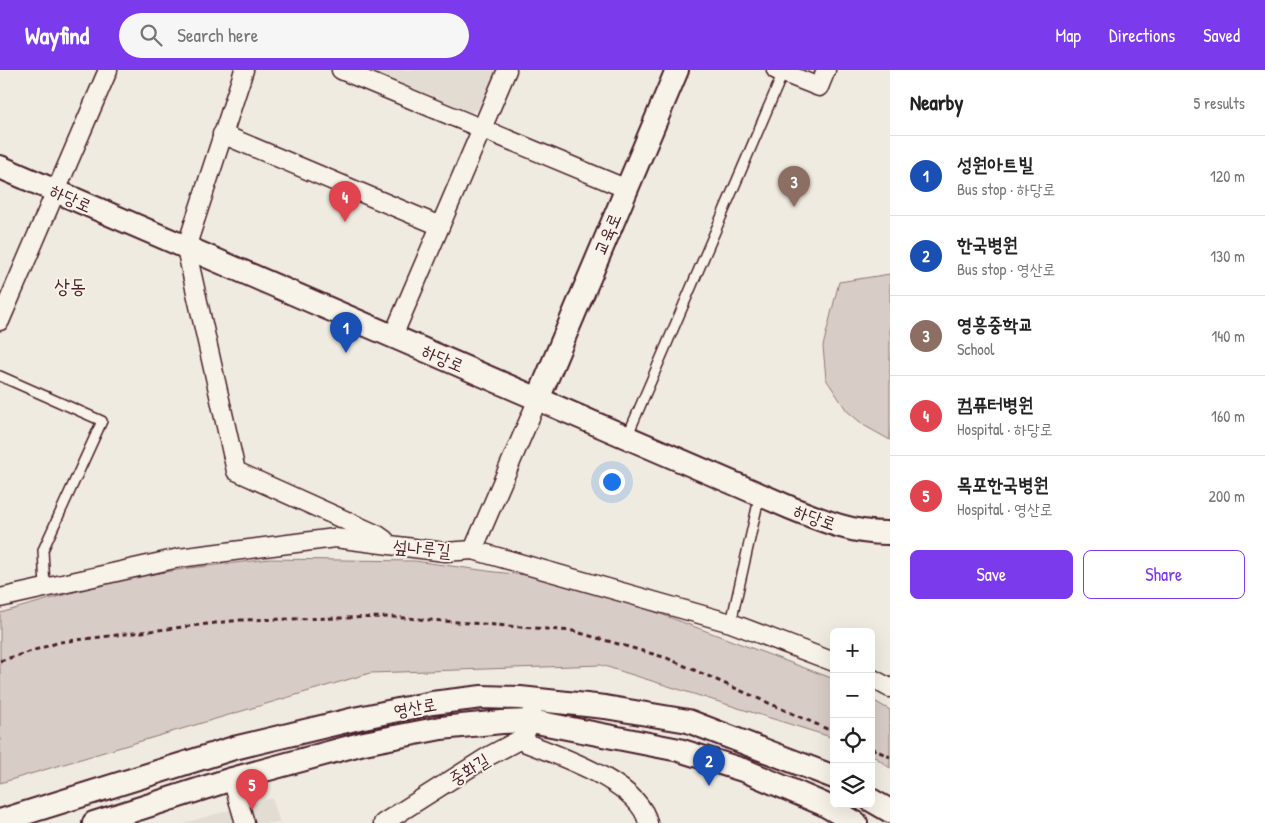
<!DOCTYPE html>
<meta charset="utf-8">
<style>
:root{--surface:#fff;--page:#f6f6f6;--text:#222;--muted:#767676;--line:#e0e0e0;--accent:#7c3aed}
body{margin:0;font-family:"Patrick Hand","Poor Story",sans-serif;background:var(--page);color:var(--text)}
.controls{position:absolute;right:15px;bottom:15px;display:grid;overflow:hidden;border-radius:8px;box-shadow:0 5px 20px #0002}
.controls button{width:45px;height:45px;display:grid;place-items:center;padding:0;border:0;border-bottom:1px solid var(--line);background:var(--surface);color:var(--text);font:25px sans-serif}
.you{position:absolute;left:611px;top:411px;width:18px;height:18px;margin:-12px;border:4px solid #fff;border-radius:50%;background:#1a73e8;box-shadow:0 0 0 8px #1a73e833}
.badge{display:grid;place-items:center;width:32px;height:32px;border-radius:50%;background:var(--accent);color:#fff;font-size:16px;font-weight:700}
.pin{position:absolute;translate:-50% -41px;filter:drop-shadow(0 1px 2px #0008)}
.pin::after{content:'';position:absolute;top:26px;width:18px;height:15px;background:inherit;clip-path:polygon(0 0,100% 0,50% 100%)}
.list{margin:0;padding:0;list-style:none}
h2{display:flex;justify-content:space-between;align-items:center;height:65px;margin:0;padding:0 20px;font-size:21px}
h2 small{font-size:16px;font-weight:400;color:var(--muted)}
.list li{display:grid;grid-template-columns:32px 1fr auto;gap:15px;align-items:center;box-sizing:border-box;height:80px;padding:0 20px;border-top:1px solid var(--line)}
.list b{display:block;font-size:19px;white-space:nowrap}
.list p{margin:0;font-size:16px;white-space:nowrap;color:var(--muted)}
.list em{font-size:16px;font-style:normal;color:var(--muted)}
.actions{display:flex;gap:10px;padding:15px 20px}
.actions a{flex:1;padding:11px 0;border:1px solid var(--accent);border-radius:8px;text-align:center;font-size:18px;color:var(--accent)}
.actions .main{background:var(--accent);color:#fff}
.icon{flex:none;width:28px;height:28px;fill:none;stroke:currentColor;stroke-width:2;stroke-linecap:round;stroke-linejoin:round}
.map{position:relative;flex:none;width:890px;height:753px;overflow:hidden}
header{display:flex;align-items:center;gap:30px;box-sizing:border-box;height:70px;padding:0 25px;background:var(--accent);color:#fff}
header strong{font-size:24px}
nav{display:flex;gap:28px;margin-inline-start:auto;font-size:18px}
.search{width:350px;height:45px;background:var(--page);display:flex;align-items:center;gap:12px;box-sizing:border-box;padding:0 18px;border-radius:28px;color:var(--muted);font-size:19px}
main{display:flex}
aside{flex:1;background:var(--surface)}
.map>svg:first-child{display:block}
.built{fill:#e3dcd2}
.green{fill:#d8cdc6;stroke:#917678}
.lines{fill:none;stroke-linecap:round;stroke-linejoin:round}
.service-casing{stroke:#4a1f2b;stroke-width:12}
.minor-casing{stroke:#4a1f2b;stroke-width:21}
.tertiary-casing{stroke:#4a1f2b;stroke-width:26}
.path{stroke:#4a1f2b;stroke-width:3;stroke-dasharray:5 4;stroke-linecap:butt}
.service{stroke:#f7f3e8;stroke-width:9}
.minor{stroke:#f7f3e8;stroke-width:18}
.tertiary{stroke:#f7f3e8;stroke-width:22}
.labels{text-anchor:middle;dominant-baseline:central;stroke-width:4;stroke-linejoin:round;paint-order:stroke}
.street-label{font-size:18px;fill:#4a1f2b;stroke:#f7f3e8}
.quarter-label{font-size:20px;fill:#4a1f2b;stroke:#f7f3e8}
</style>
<header>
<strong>Wayfind</strong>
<div class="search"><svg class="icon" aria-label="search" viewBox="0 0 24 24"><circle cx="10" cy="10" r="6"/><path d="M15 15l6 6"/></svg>Search here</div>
<nav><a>Map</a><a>Directions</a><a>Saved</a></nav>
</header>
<main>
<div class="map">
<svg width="890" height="753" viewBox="0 0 890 753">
<rect width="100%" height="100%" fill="#f0ebe0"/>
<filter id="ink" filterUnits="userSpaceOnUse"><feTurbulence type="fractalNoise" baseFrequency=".02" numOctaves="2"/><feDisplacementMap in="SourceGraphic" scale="10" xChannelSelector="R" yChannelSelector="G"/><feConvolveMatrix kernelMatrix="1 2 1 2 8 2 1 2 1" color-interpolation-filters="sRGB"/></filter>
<g filter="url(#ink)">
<!-- built -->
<g class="built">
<path d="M 369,0 L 497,0 L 481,37 L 471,42 Z"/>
<path d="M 272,728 L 280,753 L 184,753 Z"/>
</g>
<!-- green -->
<g class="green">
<path d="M 890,204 L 890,370 L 865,356 L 847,341 L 826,309 L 823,276 L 839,212 Z"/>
<path d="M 270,489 L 415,491 L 495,502 L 567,509 L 834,609 L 834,668 L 601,595 L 370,603 L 0,713 L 0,543 L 117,510 L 190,498 Z"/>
<path d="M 871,629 L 890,640 L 890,698 L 871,684 Z"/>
</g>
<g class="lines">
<defs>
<g id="service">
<path d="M 0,306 L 102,351 L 43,480 L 45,518"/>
<path d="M 627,367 L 783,3"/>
<path d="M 731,553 L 760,424"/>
</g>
<g id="minor">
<path d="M 244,0 L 186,178 L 236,401 L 378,465 L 385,470"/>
<path d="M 341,0 L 627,119"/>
<path d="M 776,0 L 819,17 L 826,0"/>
<path d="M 222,64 L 440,156"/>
<path d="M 0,251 L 108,0"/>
<path d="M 393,266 L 507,0"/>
<path d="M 473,480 L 538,329"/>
<path d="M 0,528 L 179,488 L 335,468 L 445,482 L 473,480 L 731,553 L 834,592"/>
<path d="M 871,608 L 890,618"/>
<path d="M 519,670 C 555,685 639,711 648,753"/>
<path d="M 232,709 L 245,753"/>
<path d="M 383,753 L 487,687 L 519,670 L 526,662 L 532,641"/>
</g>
<g id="tertiary">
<path d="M 0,97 L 791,438 C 823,451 855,464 890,463"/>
<path d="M 538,329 L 677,0"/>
<path d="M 871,730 L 890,741"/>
<path d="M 0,751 L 234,678 L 359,648 L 432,633 L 482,627 L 520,628 L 605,637 L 688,651 L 834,707"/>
<path d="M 94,753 L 232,709 L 364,673 L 441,658 L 502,652 L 531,651 L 679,680 L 746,701 L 823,734 L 856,753"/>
</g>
</defs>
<!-- service casing -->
<use href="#service" class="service-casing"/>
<!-- minor casing -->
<use href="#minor" class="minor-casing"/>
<!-- tertiary casing -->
<use href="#tertiary" class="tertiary-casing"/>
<!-- path -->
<g class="path">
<path d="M 0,591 L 60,572 L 240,550 L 392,547 L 573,561 L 667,588 L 834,662"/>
<path d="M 871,678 L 890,687"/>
</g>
<!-- service -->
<use href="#service" class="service"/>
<!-- minor -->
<use href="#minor" class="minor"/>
<!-- tertiary -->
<use href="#tertiary" class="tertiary"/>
</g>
</g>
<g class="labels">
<!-- street labels -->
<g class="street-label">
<text transform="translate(71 128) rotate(24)">하당로</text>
<text transform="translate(607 164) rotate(-67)">교육로</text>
<text transform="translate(443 288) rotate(23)">하당로</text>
<text transform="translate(815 447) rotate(20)">하당로</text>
<text transform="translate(422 478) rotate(5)">섶나루길</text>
<text transform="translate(415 637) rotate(-10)">영산로</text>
<text transform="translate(469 699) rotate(-32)">중화길</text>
</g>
<!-- quarter labels -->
<g class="quarter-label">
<text x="70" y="215">상동</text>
</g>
</g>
</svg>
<div class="controls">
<button>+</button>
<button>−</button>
<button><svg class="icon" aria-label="locate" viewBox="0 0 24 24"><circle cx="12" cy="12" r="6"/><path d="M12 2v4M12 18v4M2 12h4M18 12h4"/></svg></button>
<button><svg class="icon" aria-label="layers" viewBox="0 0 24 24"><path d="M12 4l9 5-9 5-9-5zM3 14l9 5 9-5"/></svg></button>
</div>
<div class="you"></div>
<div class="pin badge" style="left:346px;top:283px;background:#1a4fb4">1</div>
<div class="pin badge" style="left:709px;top:716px;background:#1a4fb4">2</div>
<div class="pin badge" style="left:794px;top:137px;background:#8d6e63">3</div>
<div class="pin badge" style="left:345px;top:152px;background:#e0444e">4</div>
<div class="pin badge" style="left:252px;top:740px;background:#e0444e">5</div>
</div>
<aside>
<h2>Nearby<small>5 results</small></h2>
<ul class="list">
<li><span class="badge" style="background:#1a4fb4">1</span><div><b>성원아트빌</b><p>Bus stop · 하당로</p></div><em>120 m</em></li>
<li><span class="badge" style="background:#1a4fb4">2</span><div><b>한국병원</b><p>Bus stop · 영산로</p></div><em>130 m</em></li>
<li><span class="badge" style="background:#8d6e63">3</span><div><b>영흥중학교</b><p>School</p></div><em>140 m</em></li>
<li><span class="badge" style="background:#e0444e">4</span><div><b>컴퓨터병원</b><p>Hospital · 하당로</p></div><em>160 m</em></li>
<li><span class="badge" style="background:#e0444e">5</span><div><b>목포한국병원</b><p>Hospital · 영산로</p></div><em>200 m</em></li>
</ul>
<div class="actions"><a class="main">Save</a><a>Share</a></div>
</aside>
</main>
